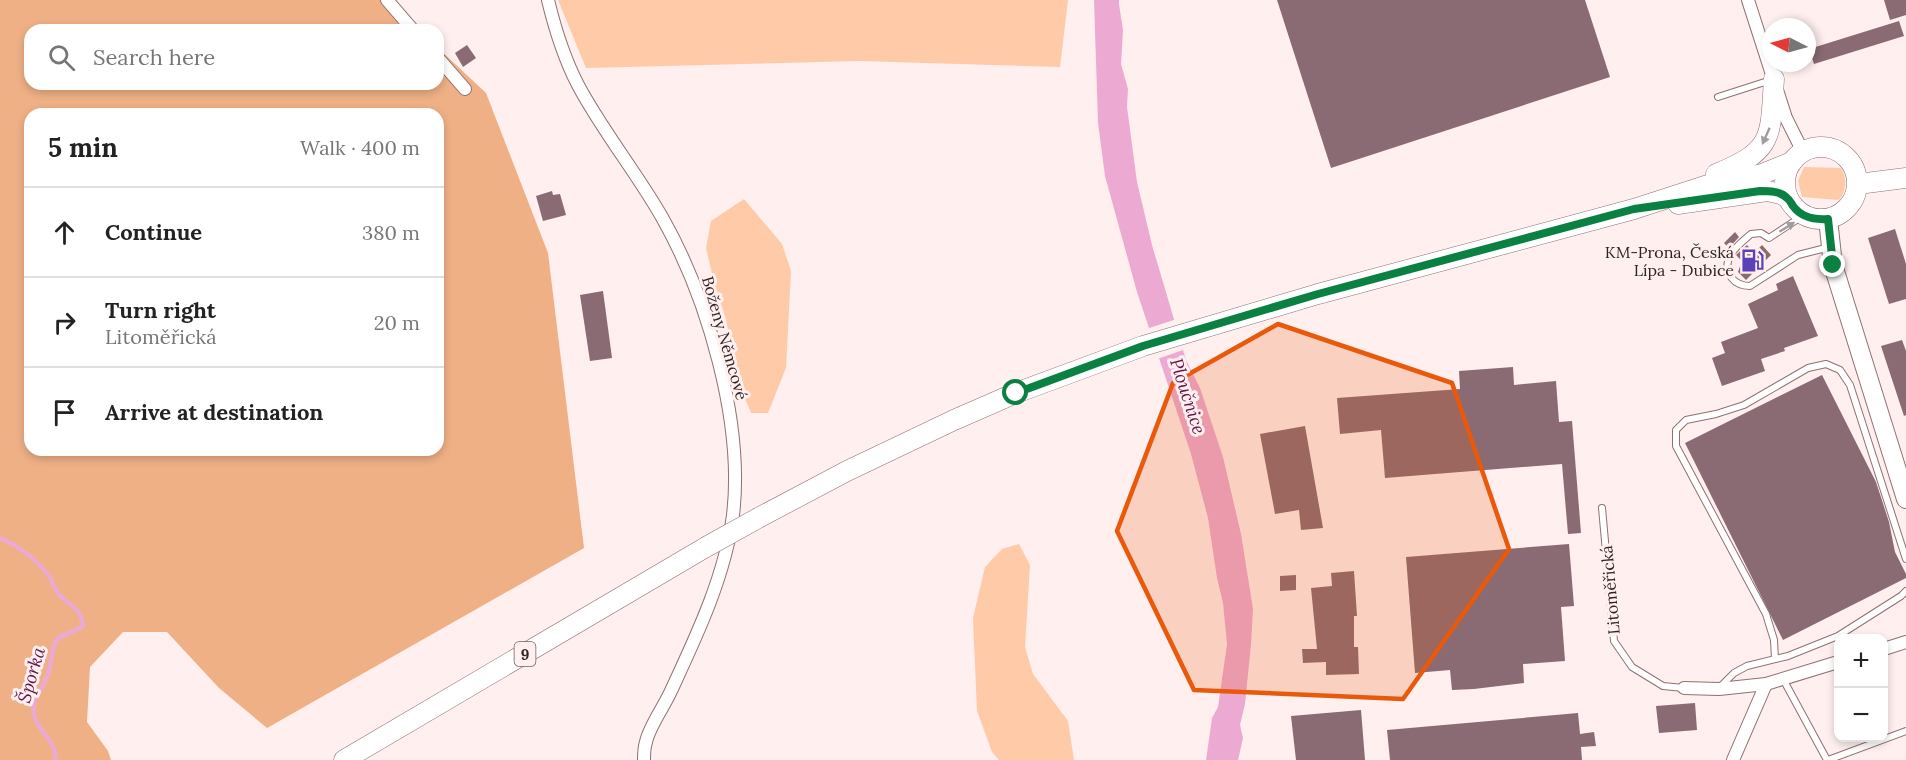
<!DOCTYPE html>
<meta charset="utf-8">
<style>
:root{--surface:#fff;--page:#f2f2f2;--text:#222;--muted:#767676;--line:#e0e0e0}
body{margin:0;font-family:Lora,serif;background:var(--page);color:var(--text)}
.controls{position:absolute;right:18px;bottom:18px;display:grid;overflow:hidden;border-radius:12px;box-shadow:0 3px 9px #0003}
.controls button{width:54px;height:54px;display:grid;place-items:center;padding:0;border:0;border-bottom:2px solid var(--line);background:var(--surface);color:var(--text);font:30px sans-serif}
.compass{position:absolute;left:1762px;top:18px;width:54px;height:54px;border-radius:50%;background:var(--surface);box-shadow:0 3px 9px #0003;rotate:276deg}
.stop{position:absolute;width:18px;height:18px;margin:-14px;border:4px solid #0b8043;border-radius:50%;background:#fff}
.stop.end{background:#0b8043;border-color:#fff;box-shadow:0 2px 6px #0008}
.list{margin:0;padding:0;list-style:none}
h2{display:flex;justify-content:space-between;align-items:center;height:78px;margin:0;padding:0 24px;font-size:26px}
h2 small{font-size:20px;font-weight:400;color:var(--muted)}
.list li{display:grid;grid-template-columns:39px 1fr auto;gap:18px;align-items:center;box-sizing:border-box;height:90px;padding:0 24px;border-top:2px solid var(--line)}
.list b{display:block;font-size:22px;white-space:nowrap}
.list p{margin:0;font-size:20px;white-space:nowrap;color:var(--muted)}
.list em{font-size:20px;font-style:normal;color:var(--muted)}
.icon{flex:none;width:33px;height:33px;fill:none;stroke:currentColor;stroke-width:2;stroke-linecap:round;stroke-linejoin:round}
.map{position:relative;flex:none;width:1906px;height:760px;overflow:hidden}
.search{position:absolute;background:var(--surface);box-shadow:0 3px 9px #0003;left:24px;top:24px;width:420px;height:66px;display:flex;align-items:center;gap:15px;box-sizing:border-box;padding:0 21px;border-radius:18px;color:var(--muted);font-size:22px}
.panel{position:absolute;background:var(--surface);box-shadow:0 3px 9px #0003;left:24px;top:108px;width:420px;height:348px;border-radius:18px}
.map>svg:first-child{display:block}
.green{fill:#fecaa8}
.forest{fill:#efb086;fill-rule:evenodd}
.water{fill:#ecaad2}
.pier{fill:#ffefef}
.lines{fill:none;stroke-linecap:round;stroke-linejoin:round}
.stream{stroke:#ecaad2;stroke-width:4.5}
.building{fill:#8a6b74}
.lane-casing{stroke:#917070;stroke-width:8}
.street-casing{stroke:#917070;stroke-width:14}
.secondary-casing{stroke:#917070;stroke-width:20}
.primary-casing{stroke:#917070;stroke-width:21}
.lane{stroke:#fff;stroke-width:6}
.street{stroke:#fff;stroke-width:12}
.secondary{stroke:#fff;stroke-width:18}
.primary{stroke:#fff;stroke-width:20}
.primary-bridge-casing{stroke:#917070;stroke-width:21;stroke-linecap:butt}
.primary-bridge{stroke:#fff;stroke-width:20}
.oneway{fill:#a29c9c}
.route{stroke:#0b8043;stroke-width:8}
.marked{fill:#e8590c;fill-opacity:0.2;stroke:#e8590c;stroke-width:4.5;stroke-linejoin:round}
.labels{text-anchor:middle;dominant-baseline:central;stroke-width:6;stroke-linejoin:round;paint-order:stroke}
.shield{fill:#ffefef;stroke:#6f6060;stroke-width:1.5}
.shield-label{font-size:15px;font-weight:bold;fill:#312323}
.poi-label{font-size:16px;fill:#312323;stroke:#ffefef;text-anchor:end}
.street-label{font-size:16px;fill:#312323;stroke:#ffefef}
.water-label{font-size:18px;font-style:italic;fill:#60154a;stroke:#ffefef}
</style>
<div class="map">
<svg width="1906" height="760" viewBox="0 0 1906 760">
<rect width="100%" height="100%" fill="#ffefef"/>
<!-- green -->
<g class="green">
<path d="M 558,0 L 1068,0 L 1060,67 L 859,61 L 586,68 Z"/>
<path d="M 1804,167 L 1841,168 C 1847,179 1847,189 1839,200 L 1802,197 L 1798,181 Z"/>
<path d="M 744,199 L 782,244 L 791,271 L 786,368 L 768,413 L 751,413 L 736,377 L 726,319 L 715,286 L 706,248 L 711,221 Z"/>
<path d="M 1019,544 L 1030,565 L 1025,647 L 1033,674 L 1068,721 L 1074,760 L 999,760 L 992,752 L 977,711 L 973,618 L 985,567 L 1002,549 Z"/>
</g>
<!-- forest -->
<path class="forest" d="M 0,0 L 387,0 L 419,30 L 30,30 L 30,84 L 438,84 L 438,48 L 486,93 L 548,253 L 584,548 L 267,728 L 219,688 L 167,632 L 123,632 L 90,667 L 87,722 L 108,751 L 111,760 L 0,760 ZM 30,114 L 438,114 L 438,450 L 30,450 Z"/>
<!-- water -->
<path class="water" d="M 1094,0 L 1119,0 L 1119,4 L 1123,30 L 1121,64 L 1128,89 L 1127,107 L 1137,182 L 1152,245 L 1186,360 L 1200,388 L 1223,457 L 1241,534 L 1253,609 L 1251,644 L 1245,704 L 1240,725 L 1243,738 L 1238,760 L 1206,760 L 1212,718 L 1218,707 L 1227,644 L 1223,603 L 1217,578 L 1208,518 L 1191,454 L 1137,292 L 1105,176 L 1098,123 Z"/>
<!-- pier -->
<path class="pier" d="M 1177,319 L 1186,349 L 1157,359 L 1146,329 Z"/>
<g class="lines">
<!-- stream -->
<path class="stream" d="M 0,538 C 19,546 36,559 49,576 C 52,581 54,588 58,593 C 68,606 81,606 83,626 C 74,633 61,633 55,642 C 52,652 51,664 48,674 C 44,689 31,697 34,714 C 36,731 59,742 55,760"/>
</g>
<!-- building -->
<g class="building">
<path d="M 1277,0 L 1585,0 L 1610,77 L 1331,168 Z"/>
<path d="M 1884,0 L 1906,0 L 1906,15 L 1890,20 Z"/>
<path d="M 1899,21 L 1904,36 L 1814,64 L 1809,49 Z"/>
<path d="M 467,45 L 476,58 L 463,67 L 455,53 Z"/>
<path d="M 552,191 L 553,195 L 560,194 L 566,215 L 543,221 L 536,196 Z"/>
<path d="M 1895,229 L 1906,264 L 1906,299 L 1889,304 L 1868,238 Z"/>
<path d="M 1735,232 L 1739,237 L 1729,248 L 1724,243 Z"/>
<path d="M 1747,245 L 1754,253 L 1762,245 L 1771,255 L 1746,280 L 1738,272 L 1742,261 L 1736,255 Z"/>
<path d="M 1793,276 L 1818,336 L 1784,348 L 1785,351 L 1761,359 L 1765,371 L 1722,386 L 1712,358 L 1725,353 L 1721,342 L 1758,328 L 1748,304 L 1778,290 L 1776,284 Z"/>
<path d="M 603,291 L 612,358 L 590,361 L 580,295 Z"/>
<path d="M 1902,340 L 1906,351 L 1906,415 L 1904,416 L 1881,346 Z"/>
<path d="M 1513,367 L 1514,385 L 1556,381 L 1559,422 L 1572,421 L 1581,533 L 1568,534 L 1562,464 L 1385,478 L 1381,430 L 1340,434 L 1337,398 L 1460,389 L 1459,371 Z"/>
<path d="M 1822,375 L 1876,482 L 1889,522 L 1895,552 L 1906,574 L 1906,578 L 1783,640 L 1685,443 Z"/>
<path d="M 1305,426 L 1323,528 L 1301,530 L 1299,510 L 1275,514 L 1260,434 Z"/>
<path d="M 1569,544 L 1574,606 L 1561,607 L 1565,661 L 1523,664 L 1524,683 L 1474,689 L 1452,690 L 1450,670 L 1415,673 L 1406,557 Z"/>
<path d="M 1354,571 L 1357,616 L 1354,616 L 1354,647 L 1358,647 L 1359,674 L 1326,675 L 1326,662 L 1303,663 L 1302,649 L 1317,649 L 1311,588 L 1332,586 L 1331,573 Z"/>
<path d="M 1296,575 L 1296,590 L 1280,591 L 1280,576 Z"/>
<path d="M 1695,703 L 1697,730 L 1659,733 L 1656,706 Z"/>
<path d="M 1361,710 L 1365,760 L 1296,760 L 1291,716 Z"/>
<path d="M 1578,713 L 1580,734 L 1594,732 L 1596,746 L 1581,747 L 1582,760 L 1390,760 L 1387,730 Z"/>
</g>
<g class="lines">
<defs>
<g id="lane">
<path d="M 1718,97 L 1771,80"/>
<path d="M 1804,215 L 1769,238 L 1761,233 L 1751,234 C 1744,240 1732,249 1729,258 C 1723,274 1735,286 1750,286 L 1798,255 L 1830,247"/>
<path d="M 1602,508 L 1614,641 L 1632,667 L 1663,686 L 1684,688"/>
<path d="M 1775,659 L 1774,640 L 1766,614 L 1676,446 L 1676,430 L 1686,420 L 1716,414 L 1744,405 L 1808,368 L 1826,364 L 1840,370 L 1850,385 L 1906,559"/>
<path d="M 1783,679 L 1827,760"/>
<path d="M 1721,686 L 1734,673 L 1747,666 L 1788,656 L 1838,636 L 1901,596 L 1906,591"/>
<path d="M 1828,760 L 1906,731"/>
</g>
<g id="street">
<path d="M 387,0 L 413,30"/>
<path d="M 548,0 C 555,29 564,58 578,85 C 603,132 637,173 663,219 C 708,299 744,423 733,515 C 725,577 696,637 670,693 C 663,708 649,727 646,742 C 644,748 644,754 644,760"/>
<path d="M 1748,0 L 1786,118 L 1803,152"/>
<path d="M 438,58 L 465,89"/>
<path d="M 1884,649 L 1906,642"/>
<path d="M 1684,688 L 1719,689 L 1766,684 L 1838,662"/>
<path d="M 1733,760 L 1766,684"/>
</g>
<path id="secondary" d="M 1828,219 L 1833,265 L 1906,499"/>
<g id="primary">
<circle cx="1821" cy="183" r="36"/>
<path d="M 1716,174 C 1775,150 1770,137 1774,79"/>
<path d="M 1858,184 L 1906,178"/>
<path d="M 1678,204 L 1767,191 L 1781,194 L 1788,198"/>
<path d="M 760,517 L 847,471 L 954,420 L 1016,393 L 1143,346 L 1318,294 L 1634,209 L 1708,185 L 1762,174 L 1792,162"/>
<path d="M 344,760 L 706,547"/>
</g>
</defs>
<!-- lane casing -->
<use href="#lane" class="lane-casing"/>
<!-- street casing -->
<use href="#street" class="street-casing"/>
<!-- secondary casing -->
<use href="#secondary" class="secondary-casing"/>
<!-- primary casing -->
<use href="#primary" class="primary-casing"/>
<!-- lane -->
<use href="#lane" class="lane"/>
<!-- street -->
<use href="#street" class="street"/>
<!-- secondary -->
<use href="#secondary" class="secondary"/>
<!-- primary -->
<use href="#primary" class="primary"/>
<defs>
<path id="primary-bridge" d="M 706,547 L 760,517"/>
</defs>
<!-- primary-bridge casing -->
<use href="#primary-bridge" class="primary-bridge-casing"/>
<!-- primary-bridge -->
<use href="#primary-bridge" class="primary-bridge"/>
</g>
<!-- one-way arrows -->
<defs><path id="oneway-solid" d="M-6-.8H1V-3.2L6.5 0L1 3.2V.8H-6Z" transform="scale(1.5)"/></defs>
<g class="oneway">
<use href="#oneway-solid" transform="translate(1766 136) rotate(114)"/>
<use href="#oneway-solid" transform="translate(1787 227) rotate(-32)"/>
</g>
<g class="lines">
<!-- route -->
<path class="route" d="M 1016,393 L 1143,346 L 1318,294 L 1634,209 L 1760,191 C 1769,191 1780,191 1787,198 C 1790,200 1791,203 1793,206 C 1801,217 1814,220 1828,219 L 1833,265"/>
</g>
<!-- marked area -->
<path class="marked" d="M 1278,324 L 1452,383 L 1509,549 L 1403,699 L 1194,690 L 1117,531 L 1173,383 Z"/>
<!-- icons -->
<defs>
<symbol id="fuel-bare" viewBox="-9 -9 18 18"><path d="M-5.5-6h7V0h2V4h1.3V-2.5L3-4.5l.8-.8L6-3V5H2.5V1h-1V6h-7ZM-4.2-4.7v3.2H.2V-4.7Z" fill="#5b40b8" stroke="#ffefef" stroke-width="2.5" paint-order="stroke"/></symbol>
</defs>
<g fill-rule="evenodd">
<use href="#fuel-bare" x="1736" y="244" width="33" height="33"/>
</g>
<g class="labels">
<!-- shield labels -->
<rect class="shield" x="514.5" y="642" width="21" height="24" rx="4.5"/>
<g class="shield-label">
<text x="525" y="654">9</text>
</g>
<!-- poi labels -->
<g class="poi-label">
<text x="1734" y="252">KM-Prona, Česká<tspan x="1734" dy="18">Lípa - Dubice</tspan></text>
</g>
<!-- street labels -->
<g class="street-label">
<text transform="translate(725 338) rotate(74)">Boženy Němcové</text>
<text transform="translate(1610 590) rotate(-95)">Litoměřická</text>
</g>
<!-- water labels -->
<g class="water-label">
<text transform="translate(1188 396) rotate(72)">Ploučnice</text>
<text transform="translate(31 675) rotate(-74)">Šporka</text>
</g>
</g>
</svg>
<div class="controls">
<button>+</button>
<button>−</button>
</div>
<svg class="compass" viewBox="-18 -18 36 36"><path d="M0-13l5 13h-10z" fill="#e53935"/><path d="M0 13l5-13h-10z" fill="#767676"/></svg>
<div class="stop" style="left:1016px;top:393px"></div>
<div class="stop end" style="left:1833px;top:265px"></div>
<div class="search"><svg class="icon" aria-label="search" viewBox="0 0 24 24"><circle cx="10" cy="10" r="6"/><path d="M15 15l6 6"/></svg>Search here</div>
<section class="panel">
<h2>5 min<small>Walk · 400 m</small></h2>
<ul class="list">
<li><svg class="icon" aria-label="ahead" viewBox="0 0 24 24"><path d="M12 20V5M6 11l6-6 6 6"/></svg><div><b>Continue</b></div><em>380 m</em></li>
<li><svg class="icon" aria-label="right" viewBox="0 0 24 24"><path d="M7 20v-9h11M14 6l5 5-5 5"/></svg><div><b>Turn right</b><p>Litoměřická</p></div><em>20 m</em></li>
<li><svg class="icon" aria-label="arrive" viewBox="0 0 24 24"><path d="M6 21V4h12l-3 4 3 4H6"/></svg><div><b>Arrive at destination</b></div></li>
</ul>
</section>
</div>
